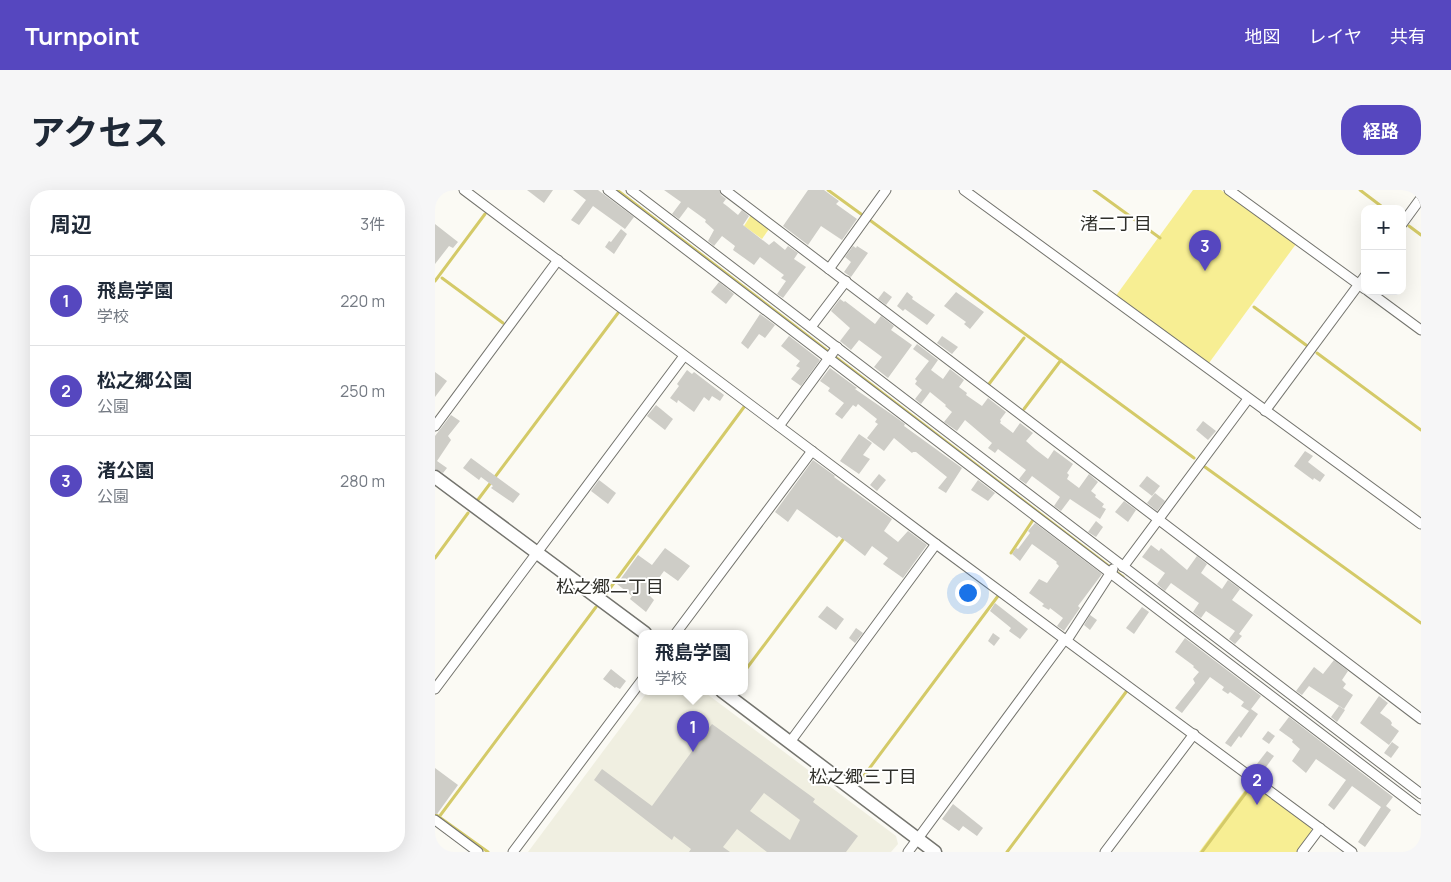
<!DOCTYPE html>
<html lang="ja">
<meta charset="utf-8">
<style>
:root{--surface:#fff;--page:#f6f6f7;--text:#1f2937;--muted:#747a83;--line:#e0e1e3;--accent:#5647bf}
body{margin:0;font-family:Manrope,"Noto Sans JP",sans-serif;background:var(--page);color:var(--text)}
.controls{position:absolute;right:15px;top:15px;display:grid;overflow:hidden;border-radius:10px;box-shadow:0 5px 20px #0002}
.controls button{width:45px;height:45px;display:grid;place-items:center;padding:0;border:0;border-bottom:1px solid var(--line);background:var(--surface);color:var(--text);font:25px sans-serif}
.you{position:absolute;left:532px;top:402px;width:18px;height:18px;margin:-12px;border:4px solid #fff;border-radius:50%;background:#1a73e8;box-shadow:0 0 0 8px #1a73e833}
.badge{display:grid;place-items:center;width:32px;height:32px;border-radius:50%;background:var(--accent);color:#fff;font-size:16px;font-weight:700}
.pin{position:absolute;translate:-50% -41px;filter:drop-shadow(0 1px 2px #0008)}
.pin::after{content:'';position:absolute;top:26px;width:18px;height:15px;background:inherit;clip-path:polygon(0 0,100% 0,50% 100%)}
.popup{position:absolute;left:203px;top:440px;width:110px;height:65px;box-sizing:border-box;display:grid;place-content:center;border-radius:10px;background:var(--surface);filter:drop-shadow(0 1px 4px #0005);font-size:16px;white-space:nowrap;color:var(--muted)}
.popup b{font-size:19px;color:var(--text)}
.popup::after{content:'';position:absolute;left:50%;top:100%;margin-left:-10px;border:10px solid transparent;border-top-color:var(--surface)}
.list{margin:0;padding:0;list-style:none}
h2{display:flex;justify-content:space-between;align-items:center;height:65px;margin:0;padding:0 20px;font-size:21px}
h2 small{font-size:16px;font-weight:400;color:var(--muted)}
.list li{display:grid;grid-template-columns:32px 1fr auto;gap:15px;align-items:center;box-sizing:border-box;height:90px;padding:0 20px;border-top:1px solid var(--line)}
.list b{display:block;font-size:19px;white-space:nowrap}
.list p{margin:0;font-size:16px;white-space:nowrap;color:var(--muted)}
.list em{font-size:16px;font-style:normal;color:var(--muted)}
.map{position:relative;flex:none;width:986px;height:662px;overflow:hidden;border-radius:20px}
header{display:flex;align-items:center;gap:30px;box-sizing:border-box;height:70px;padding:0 25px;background:var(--accent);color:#fff}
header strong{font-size:24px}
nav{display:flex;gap:28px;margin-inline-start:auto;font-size:18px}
.intro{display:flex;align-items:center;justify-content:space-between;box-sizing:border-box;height:120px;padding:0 30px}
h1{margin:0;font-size:35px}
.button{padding:12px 22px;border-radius:20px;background:var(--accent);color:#fff;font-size:18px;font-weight:700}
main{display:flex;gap:30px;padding:0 30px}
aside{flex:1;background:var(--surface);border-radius:20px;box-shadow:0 5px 20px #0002}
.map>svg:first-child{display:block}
.built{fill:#f0efe1}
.green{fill:#f7ee93}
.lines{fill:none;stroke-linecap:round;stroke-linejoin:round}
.stream{stroke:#d4ca68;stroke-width:3}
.building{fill:#cecdc7;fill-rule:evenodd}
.street-casing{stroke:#74746e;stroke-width:11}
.secondary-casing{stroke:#74746e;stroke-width:15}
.street{stroke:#fff;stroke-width:9}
.secondary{stroke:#fff;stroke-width:12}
.labels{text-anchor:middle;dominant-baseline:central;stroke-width:4;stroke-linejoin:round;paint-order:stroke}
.neighbourhood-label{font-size:18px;fill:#2f2f2a;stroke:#fffffe}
</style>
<header>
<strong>Turnpoint</strong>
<nav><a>地図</a><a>レイヤ</a><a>共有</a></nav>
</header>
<div class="intro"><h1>アクセス</h1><a class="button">経路</a></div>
<main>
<aside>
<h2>周辺<small>3件</small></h2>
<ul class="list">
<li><span class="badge">1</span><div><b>飛島学園</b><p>学校</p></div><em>220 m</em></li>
<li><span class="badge">2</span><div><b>松之郷公園</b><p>公園</p></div><em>250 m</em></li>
<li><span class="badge">3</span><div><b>渚公園</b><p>公園</p></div><em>280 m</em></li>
</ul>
</aside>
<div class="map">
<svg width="986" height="662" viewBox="0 0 986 662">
<rect width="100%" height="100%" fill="#fbfaf4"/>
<!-- built -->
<path class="built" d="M 213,501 L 268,501 L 461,646 L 463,654 L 456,662 L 93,662 Z"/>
<!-- green -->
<g class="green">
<path d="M 758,0 L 786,0 L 861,54 L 774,173 L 680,107 Z"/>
<path d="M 316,25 L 334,39 L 327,49 L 309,36 Z"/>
<path d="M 816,592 L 875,637 L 877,641 L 862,662 L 764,662 Z"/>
</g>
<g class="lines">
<!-- stream -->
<g class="stream">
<path d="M 182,0 L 688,387"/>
<path d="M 393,0 L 426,24"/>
<path d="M 659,0 L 725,48"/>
<path d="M 925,0 L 950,19"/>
<path d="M 436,31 L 759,268"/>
<path d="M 974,36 L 986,45"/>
<path d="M 7,88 L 68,133"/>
<path d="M 0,91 L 50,24"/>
<path d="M 819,117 L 871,155"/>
<path d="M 882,163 L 986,240"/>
<path d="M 554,194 L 589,148"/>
<path d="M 589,219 L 626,170"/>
<path d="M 770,277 L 986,433"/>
<path d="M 42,311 L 183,123"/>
<path d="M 576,363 L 598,330"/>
<path d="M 0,368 L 33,323"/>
<path d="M 170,405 L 309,217"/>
<path d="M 309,482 L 410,347"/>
<path d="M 425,591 L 563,406"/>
<path d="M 0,624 L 53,662"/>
<path d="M 4,627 L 161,417"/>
<path d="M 572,662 L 691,502"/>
<path d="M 767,662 L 818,593"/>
</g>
</g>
<!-- building -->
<g class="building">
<path d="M 92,0 L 118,0 L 109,13 Z"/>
<path d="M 138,0 L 163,0 L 199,27 L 190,39 L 158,16 L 144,35 L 136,30 L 151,10 Z"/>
<path d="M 229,0 L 284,0 L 286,5 L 291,9 L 288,13 L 292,16 L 303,25 L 307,20 L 314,26 L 308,35 L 334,55 L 339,51 L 350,60 L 353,56 L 363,63 L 359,69 L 371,77 L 348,108 L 342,104 L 351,91 L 346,88 L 349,85 L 325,67 L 319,75 L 298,60 L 300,56 L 287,46 L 279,56 L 273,51 L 279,40 L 270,32 L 271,30 L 253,17 L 244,29 L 237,24 L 246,12 Z"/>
<path d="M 373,0 L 389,0 L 404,11 L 401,14 L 422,29 L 407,50 L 386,36 L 373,55 L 348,36 Z"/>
<path d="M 0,34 L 23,52 L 18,58 L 14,56 L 0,74 Z"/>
<path d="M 186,39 L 192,44 L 179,64 L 170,57 L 174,51 L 176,52 Z"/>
<path d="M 418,56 L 421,58 L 422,56 L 433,63 L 416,87 L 409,82 L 416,72 L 410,67 Z"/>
<path d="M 284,92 L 299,104 L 291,114 L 276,102 Z"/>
<path d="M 449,101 L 457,107 L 451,115 L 443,109 Z"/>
<path d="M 472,102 L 478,107 L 477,109 L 500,125 L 492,135 L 470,119 L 468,121 L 462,116 Z"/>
<path d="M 521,102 L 549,122 L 535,139 L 529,134 L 531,132 L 509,116 Z"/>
<path d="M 405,109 L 409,112 L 410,111 L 440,134 L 446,126 L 459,136 L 456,140 L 477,155 L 453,188 L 439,177 L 447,167 L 424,150 L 416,160 L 405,151 L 415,138 L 396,121 Z"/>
<path d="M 325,124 L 340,135 L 330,148 L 324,144 L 313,159 L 306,153 Z"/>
<path d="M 354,146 L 385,170 L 366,196 L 356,189 L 365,178 L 361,176 L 365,171 L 346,156 Z"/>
<path d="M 507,146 L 523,157 L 517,164 L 502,153 Z"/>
<path d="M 482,154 L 503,170 L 496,180 L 508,189 L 515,179 L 529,190 L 524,197 L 532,203 L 531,205 L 547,216 L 553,208 L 571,222 L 565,230 L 566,231 L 565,233 L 578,243 L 585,233 L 598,243 L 591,251 L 600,259 L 613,269 L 619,260 L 638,274 L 632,283 L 634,285 L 632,289 L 644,298 L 654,284 L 663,292 L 656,301 L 661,305 L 660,307 L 669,314 L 667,317 L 671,319 L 665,329 L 635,309 L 626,321 L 619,316 L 625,307 L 597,286 L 591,294 L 584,289 L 591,280 L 563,259 L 560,263 L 553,258 L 557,253 L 530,230 L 522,241 L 509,232 L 517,222 L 510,216 L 511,215 L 495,202 L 486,214 L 480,209 L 487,200 L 480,194 L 482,191 L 480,189 L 494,171 L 478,159 Z"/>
<path d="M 395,178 L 422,198 L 420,199 L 459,226 L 470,234 L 469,236 L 527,278 L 511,303 L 503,298 L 512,287 L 481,262 L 478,262 L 477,263 L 459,248 L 449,261 L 432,248 L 443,234 L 440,232 L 442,229 L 423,214 L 421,217 L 418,215 L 407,229 L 400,224 L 409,213 L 393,201 L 395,198 L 385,191 Z"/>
<path d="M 252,180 L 257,184 L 259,182 L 289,205 L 285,211 L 277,206 L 274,211 L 269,207 L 259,222 L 243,210 L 242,213 L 235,208 L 244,196 L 242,194 Z"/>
<path d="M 0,182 L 12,191 L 0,207 Z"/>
<path d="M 221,215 L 238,229 L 230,240 L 212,226 Z"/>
<path d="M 16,225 L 25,231 L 13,246 L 16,250 L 2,271 L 12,278 L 8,283 L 0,279 L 0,246 Z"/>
<path d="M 768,231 L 781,241 L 773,250 L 761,240 Z"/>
<path d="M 424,244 L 437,253 L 428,265 L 435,269 L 424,284 L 405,271 Z"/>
<path d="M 870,261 L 878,266 L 873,272 L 890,285 L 885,292 L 879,288 L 878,290 L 859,276 Z"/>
<path d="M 36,268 L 85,304 L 78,313 L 56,298 L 58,296 L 46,287 L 44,290 L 28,278 Z"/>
<path d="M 378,270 L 400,286 L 399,287 L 457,329 L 449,341 L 463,352 L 473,341 L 492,355 L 468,388 L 448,374 L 453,368 L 437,356 L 430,366 L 404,346 L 402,348 L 362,319 L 353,332 L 340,322 Z"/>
<path d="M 444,284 L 451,290 L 442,301 L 435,295 Z"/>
<path d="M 712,286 L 725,296 L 717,306 L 704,296 Z"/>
<path d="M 164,290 L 181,303 L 173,314 L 156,301 Z"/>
<path d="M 543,290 L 560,303 L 553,311 L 536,300 Z"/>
<path d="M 720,303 L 730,311 L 722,321 L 712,313 Z"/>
<path d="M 689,311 L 701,320 L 693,332 L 680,322 Z"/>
<path d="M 661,331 L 668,337 L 661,347 L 653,342 Z"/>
<path d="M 600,333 L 667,384 L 643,416 L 645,418 L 629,441 L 622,436 L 628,428 L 615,418 L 614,420 L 607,416 L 609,414 L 594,403 L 604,389 L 612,393 L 624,376 L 621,373 L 622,372 L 597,354 L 585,371 L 577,364 L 581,358 L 583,359 L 595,343 L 593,341 Z"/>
<path d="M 716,355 L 724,361 L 726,358 L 752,380 L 762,366 L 772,374 L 766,383 L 787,399 L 793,390 L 805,399 L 797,410 L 818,425 L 804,444 L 807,446 L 800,454 L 794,449 L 800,441 L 771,421 L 766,428 L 758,422 L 764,413 L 736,393 L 730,401 L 722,394 L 730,383 L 707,367 Z"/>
<path d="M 230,358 L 255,376 L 243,391 L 229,381 L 215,400 L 217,402 L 215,406 L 219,410 L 211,422 L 195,409 L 197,406 L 182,394 L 203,365 L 217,375 Z"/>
<path d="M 560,413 L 593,439 L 585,449 L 574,441 L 576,438 L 555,421 Z"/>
<path d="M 392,416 L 409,429 L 401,440 L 383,427 Z"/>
<path d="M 707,417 L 714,422 L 699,444 L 691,438 Z"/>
<path d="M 655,425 L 662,430 L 655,440 L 649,435 Z"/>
<path d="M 421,438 L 428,443 L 420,453 L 414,448 Z"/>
<path d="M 558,443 L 565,448 L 559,456 L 553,451 Z"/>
<path d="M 750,448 L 826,506 L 816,519 L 823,524 L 806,548 L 804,546 L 796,557 L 790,553 L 814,521 L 806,516 L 809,512 L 795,502 L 793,504 L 787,500 L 789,497 L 775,487 L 747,523 L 740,518 L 760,493 L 758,489 L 764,482 L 758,477 L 759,476 L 740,462 Z"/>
<path d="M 899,470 L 913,481 L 907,490 L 911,494 L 908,498 L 918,505 L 909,519 L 874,496 L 867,505 L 861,501 L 879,477 L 888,484 Z"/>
<path d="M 176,479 L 191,491 L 185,499 L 181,497 L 180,498 L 168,489 Z"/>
<path d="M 944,506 L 953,513 L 945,523 L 955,530 L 957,533 L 956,535 L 964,541 L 954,555 L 925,533 Z"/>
<path d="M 904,516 L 910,520 L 902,532 L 896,527 Z"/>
<path d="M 854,527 L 958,607 L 951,616 L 956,620 L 930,657 L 923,652 L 946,617 L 917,596 L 899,620 L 893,615 L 911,590 L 881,569 L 871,583 L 857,571 L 865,559 L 857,552 L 858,550 L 844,540 Z"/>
<path d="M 277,534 L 380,609 L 378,612 L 423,646 L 411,662 L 332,662 L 302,639 L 288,657 L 295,662 L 254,662 L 256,659 L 239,646 L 237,650 L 159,590 L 167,579 L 217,616 ZM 329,603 L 365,630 L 355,650 L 315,621 Z"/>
<path d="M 833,541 L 840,546 L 834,554 L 827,549 Z"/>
<path d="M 957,552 L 964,557 L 956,568 L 949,563 Z"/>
<path d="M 832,561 L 839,566 L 826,584 L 818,579 Z"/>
<path d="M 0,578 L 23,595 L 2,624 L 0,624 Z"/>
<path d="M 518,614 L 548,638 L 542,646 L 528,636 L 524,641 L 507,629 Z"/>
</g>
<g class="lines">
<defs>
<g id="street">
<path d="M 29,0 L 501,354 L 917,662"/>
<path d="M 173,0 L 986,620"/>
<path d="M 196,0 L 986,604"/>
<path d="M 290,0 L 986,529"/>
<path d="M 529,0 L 986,334"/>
<path d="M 794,0 L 930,99"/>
<path d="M 967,34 L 986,8"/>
<path d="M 394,79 L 451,0"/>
<path d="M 933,101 L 986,140"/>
<path d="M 376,137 L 411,91"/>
<path d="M 830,221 L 930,86"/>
<path d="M 0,236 L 123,70"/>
<path d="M 344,236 L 402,157"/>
<path d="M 688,377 L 813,209"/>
<path d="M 241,443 L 377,261"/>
<path d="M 632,450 L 678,379"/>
<path d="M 0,499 L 249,166"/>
<path d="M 355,552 L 501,354"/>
<path d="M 0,630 L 43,662"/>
<path d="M 78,662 L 207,490"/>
<path d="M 473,662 L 630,449"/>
<path d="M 670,662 L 759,544"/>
<path d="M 867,662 L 885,638"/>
</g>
<g id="secondary">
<path d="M 0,287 L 210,443"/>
<path d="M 287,501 L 500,662"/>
</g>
</defs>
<!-- street casing -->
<use href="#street" class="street-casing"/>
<!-- secondary casing -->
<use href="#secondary" class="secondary-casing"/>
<!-- street -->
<use href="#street" class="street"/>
<!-- secondary -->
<use href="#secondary" class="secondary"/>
</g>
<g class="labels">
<!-- neighbourhood labels -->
<g class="neighbourhood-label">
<text x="681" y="33">渚二丁目</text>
<text x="175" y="396">松之郷二丁目</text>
<text x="428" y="586">松之郷三丁目</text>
</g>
</g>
</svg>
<div class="controls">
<button>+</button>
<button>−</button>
</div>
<div class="you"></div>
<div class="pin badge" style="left:258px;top:562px">1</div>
<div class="popup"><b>飛島学園</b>学校</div>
<div class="pin badge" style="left:822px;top:615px">2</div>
<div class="pin badge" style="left:770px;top:81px">3</div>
</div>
</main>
